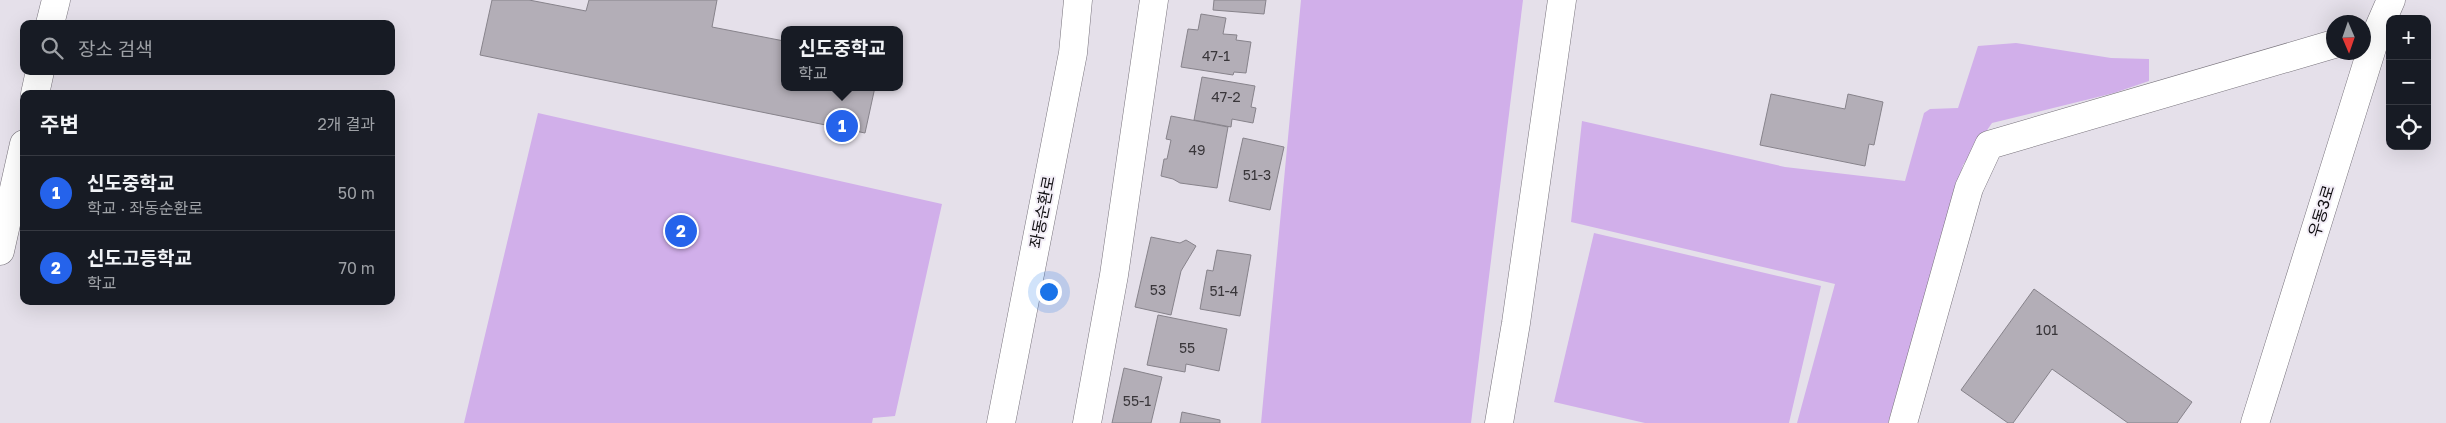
<!DOCTYPE html>
<html lang="ko">
<meta charset="utf-8">
<style>
:root{--surface:#171b24;--page:#20242c;--text:#f1f3f6;--muted:#9ea1a6;--line:#363941;--accent:#2563eb}
body{margin:0;font-family:"Golos Text","Noto Sans KR",sans-serif;background:var(--page);color:var(--text)}
.controls{position:absolute;right:15px;top:15px;display:grid;overflow:hidden;border-radius:10px;box-shadow:0 5px 20px #0002}
.controls button{width:45px;height:45px;display:grid;place-items:center;padding:0;border:0;border-bottom:1px solid var(--line);background:var(--surface);color:var(--text);font:25px sans-serif}
.compass{position:absolute;left:2326px;top:15px;width:45px;height:45px;border-radius:50%;background:var(--surface);box-shadow:0 5px 20px #0002;rotate:178deg}
.you{position:absolute;left:1048px;top:291px;width:18px;height:18px;margin:-12px;border:4px solid #fff;border-radius:50%;background:#1a73e8;box-shadow:0 0 0 8px #1a73e833}
.badge{display:grid;place-items:center;width:32px;height:32px;border-radius:50%;background:var(--accent);color:#fff;font-size:16px;font-weight:700}
.pin{position:absolute;translate:-50% -50%;border:2px solid #fff;box-shadow:0 1px 5px #0006}
.popup{position:absolute;left:781px;top:26px;width:122px;height:65px;box-sizing:border-box;display:grid;place-content:center;border-radius:10px;background:var(--surface);filter:drop-shadow(0 1px 4px #0005);font-size:16px;white-space:nowrap;color:var(--muted)}
.popup b{font-size:19px;color:var(--text)}
.popup::after{content:'';position:absolute;left:50%;top:100%;margin-left:-10px;border:10px solid transparent;border-top-color:var(--surface)}
.list{margin:0;padding:0;list-style:none}
h2{display:flex;justify-content:space-between;align-items:center;height:65px;margin:0;padding:0 20px;font-size:21px}
h2 small{font-size:16px;font-weight:400;color:var(--muted)}
.list li{display:grid;grid-template-columns:32px 1fr auto;gap:15px;align-items:center;box-sizing:border-box;height:75px;padding:0 20px;border-top:1px solid var(--line)}
.list b{display:block;font-size:19px;white-space:nowrap}
.list p{margin:0;font-size:16px;white-space:nowrap;color:var(--muted)}
.list em{font-size:16px;font-style:normal;color:var(--muted)}
.icon{flex:none;width:28px;height:28px;fill:none;stroke:currentColor;stroke-width:2;stroke-linecap:round;stroke-linejoin:round}
.map{position:relative;flex:none;width:2446px;height:423px;overflow:hidden}
.search{position:absolute;background:var(--surface);box-shadow:0 5px 20px #0002;left:20px;top:20px;width:375px;height:55px;display:flex;align-items:center;gap:12px;box-sizing:border-box;padding:0 18px;border-radius:10px;color:var(--muted);font-size:19px}
.panel{position:absolute;background:var(--surface);box-shadow:0 5px 20px #0002;left:20px;top:90px;width:375px;height:215px;border-radius:10px}
.map>svg:first-child{display:block}
.green{fill:#d1afea}
.building{fill:#b3aeb7;stroke:#87838b}
.lines{fill:none;stroke-linecap:round;stroke-linejoin:round}
.minor-casing{stroke:#77727b;stroke-width:29}
.minor{stroke:#fff;stroke-width:28}
.labels{text-anchor:middle;dominant-baseline:central;stroke-width:4;stroke-linejoin:round;paint-order:stroke}
.number-label{font-size:14px;fill:#39363a}
.street-label{font-size:16px;fill:#100e11;stroke:#f3eef7}
</style>
<div class="map">
<svg width="2446" height="423" viewBox="0 0 2446 423">
<rect width="100%" height="100%" fill="#e5e0ea"/>
<!-- green -->
<g class="green">
<path d="M 1301,0 L 1523,0 L 1471,423 L 1261,423 Z"/>
<path d="M 2016,43 L 2111,58 L 2149,59 L 2149,81 L 2114,93 L 1992,123 L 1963,165 L 1888,423 L 1797,423 L 1835,284 L 1571,222 L 1582,121 L 1785,167 L 1905,181 L 1924,113 L 1930,109 L 1958,108 L 1978,46 Z"/>
<path d="M 538,113 L 942,204 L 895,416 L 873,418 L 872,423 L 464,423 Z"/>
<path d="M 1594,233 L 1821,286 L 1789,423 L 1645,423 L 1554,402 Z"/>
</g>
<!-- building -->
<g class="building">
<path d="M 492,0 L 529,0 L 586,11 L 589,0 L 717,0 L 712,27 L 784,41 L 784,87 L 875,87 L 865,133 L 480,55 Z"/>
<path d="M 1214,0 L 1266,0 L 1264,14 L 1213,10 Z"/>
<path d="M 1201,14 L 1226,18 L 1223,34 L 1237,35 L 1236,40 L 1251,42 L 1246,73 L 1234,72 L 1233,75 L 1181,67 L 1188,29 L 1198,30 Z"/>
<path d="M 1202,77 L 1255,86 L 1251,107 L 1256,108 L 1253,123 L 1232,119 L 1231,127 L 1194,120 Z"/>
<path d="M 1771,94 L 1845,109 L 1848,94 L 1883,102 L 1874,145 L 1869,144 L 1865,166 L 1760,145 Z"/>
<path d="M 1171,116 L 1228,127 L 1217,188 L 1180,183 L 1173,179 L 1161,176 L 1164,159 L 1167,159 L 1171,140 L 1166,139 Z"/>
<path d="M 1243,138 L 1284,147 L 1270,210 L 1229,201 Z"/>
<path d="M 1151,237 L 1180,243 L 1186,240 L 1196,246 L 1181,271 L 1171,315 L 1135,307 Z"/>
<path d="M 1217,250 L 1251,255 L 1240,316 L 1200,309 L 1207,270 L 1213,271 Z"/>
<path d="M 2034,289 L 2192,402 L 2177,423 L 2128,423 L 2052,369 L 2013,423 L 2008,423 L 1961,390 Z"/>
<path d="M 1158,315 L 1227,329 L 1219,371 L 1186,364 L 1185,372 L 1147,365 Z"/>
<path d="M 1124,368 L 1162,377 L 1151,423 L 1112,423 Z"/>
<path d="M 1182,412 L 1220,420 L 1220,423 L 1180,423 Z"/>
</g>
<g class="lines">
<defs>
<g id="minor">
<path d="M 50,24 L 56,0"/>
<path d="M 35,94 L 40,71"/>
<path d="M 0,251 L 24,144"/>
<path d="M 1001,423 L 1073,53 L 1078,0"/>
<path d="M 1087,423 L 1114,275 L 1154,0"/>
<path d="M 1499,423 L 1516,323 L 1562,0"/>
<path d="M 1903,423 L 1969,188 L 1989,145 L 2334,44"/>
<path d="M 2255,423 L 2377,32 L 2391,0"/>
</g>
</defs>
<!-- minor casing -->
<use href="#minor" class="minor-casing"/>
<!-- minor -->
<use href="#minor" class="minor"/>
</g>
<g class="labels">
<!-- number labels -->
<g class="number-label">
<text x="1216" y="55">47-1</text>
<text x="1226" y="96">47-2</text>
<text x="1197" y="149">49</text>
<text x="1257" y="174">51-3</text>
<text x="1158" y="289">53</text>
<text x="1224" y="290">51-4</text>
<text x="2047" y="329">101</text>
<text x="1187" y="347">55</text>
<text x="1137" y="400">55-1</text>
</g>
<!-- street labels -->
<g class="street-label">
<text transform="translate(2321 211) rotate(-73)">우동3로</text>
<text transform="translate(1042 212) rotate(-79)">좌동순환로</text>
</g>
</g>
</svg>
<div class="controls">
<button>+</button>
<button>−</button>
<button><svg class="icon" aria-label="locate" viewBox="0 0 24 24"><circle cx="12" cy="12" r="6"/><path d="M12 2v4M12 18v4M2 12h4M18 12h4"/></svg></button>
</div>
<svg class="compass" viewBox="-18 -18 36 36"><path d="M0-13l5 13h-10z" fill="#e53935"/><path d="M0 13l5-13h-10z" fill="#9ea1a6"/></svg>
<div class="you"></div>
<div class="pin badge" style="left:842px;top:126px">1</div>
<div class="popup"><b>신도중학교</b>학교</div>
<div class="pin badge" style="left:681px;top:231px">2</div>
<div class="search"><svg class="icon" aria-label="search" viewBox="0 0 24 24"><circle cx="10" cy="10" r="6"/><path d="M15 15l6 6"/></svg>장소 검색</div>
<section class="panel">
<h2>주변<small>2개 결과</small></h2>
<ul class="list">
<li><span class="badge">1</span><div><b>신도중학교</b><p>학교 · 좌동순환로</p></div><em>50 m</em></li>
<li><span class="badge">2</span><div><b>신도고등학교</b><p>학교</p></div><em>70 m</em></li>
</ul>
</section>
</div>
